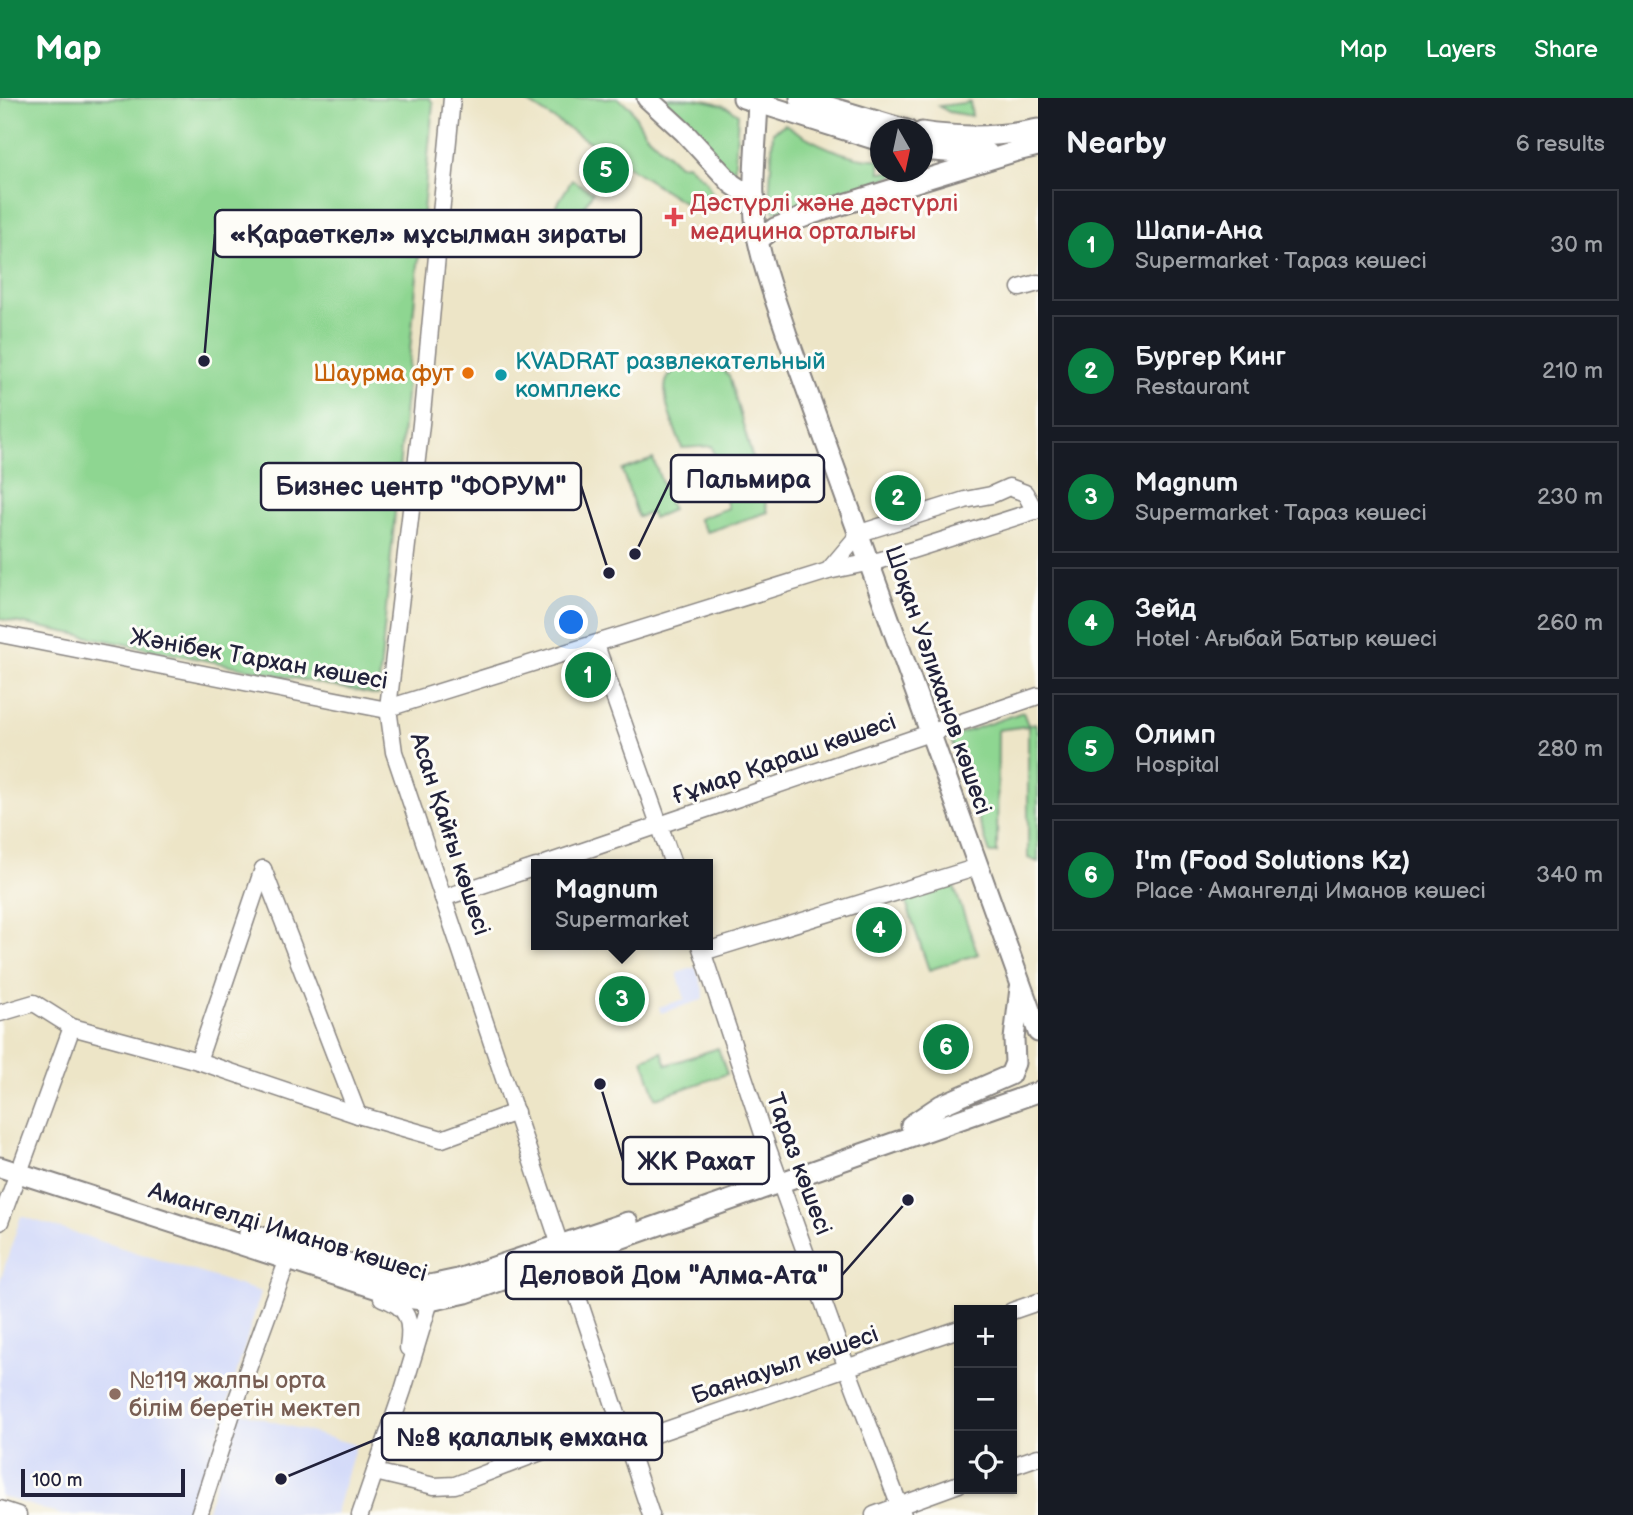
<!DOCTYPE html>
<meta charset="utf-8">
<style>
:root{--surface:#171b24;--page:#20242c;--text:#f1f3f6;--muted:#9ea1a6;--line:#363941;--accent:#0b8043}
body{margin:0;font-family:"Balsamiq Sans",sans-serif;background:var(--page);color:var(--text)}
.controls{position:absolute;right:21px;bottom:21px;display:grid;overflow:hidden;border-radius:0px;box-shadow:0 2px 5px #0004}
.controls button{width:63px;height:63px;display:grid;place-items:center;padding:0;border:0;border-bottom:2px solid var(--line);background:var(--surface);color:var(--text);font:35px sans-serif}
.compass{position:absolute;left:870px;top:21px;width:63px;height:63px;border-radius:50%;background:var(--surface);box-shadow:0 2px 5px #0004;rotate:171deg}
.scale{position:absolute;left:21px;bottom:18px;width:164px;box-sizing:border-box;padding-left:7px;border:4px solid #22223b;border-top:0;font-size:19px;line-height:24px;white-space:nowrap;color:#22223b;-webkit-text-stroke:5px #fdfcf7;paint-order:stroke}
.you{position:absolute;left:572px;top:525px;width:24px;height:24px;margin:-18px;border:5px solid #fff;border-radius:50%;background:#1a73e8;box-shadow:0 0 0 10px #1a73e833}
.badge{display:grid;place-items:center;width:46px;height:46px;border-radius:50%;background:var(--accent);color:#fff;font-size:23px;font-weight:700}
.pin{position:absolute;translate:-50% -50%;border:4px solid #fff;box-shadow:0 2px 7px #0006}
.popup{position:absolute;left:531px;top:761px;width:182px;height:91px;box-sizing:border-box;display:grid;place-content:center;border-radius:0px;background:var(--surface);filter:drop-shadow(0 2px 5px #0005);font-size:23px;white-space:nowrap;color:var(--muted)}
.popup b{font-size:26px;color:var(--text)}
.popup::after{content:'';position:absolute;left:50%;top:100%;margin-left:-14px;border:14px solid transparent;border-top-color:var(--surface)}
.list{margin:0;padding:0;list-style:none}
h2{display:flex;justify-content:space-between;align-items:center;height:91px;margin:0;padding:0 28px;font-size:30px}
h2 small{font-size:23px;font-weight:400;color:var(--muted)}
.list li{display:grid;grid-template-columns:46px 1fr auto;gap:21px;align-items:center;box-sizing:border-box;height:112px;margin:0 14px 14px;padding:0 14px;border:2px solid var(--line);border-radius:0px}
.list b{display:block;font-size:26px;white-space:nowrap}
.list p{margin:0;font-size:23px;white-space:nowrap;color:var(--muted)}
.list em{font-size:23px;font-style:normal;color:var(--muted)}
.icon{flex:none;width:38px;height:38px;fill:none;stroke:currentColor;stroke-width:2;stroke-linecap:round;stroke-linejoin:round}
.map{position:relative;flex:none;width:1038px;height:1417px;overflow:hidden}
header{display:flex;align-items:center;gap:42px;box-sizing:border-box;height:98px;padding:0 35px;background:var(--accent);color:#fff}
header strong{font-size:33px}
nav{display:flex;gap:38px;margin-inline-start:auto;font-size:24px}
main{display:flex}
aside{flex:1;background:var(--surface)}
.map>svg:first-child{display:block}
.built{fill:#d2d9f9}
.green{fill:#8ed691;stroke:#587c66;stroke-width:2}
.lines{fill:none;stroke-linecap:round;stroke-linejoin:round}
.minor-casing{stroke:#888481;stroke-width:19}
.major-casing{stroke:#888481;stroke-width:23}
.minor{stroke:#fff;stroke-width:16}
.major{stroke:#fff;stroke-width:19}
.health-dot{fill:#e0444e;stroke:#fdfcf7;stroke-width:2.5}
.food-dot{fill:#e8710a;stroke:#fdfcf7;stroke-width:2.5}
.culture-dot{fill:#0f9aa8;stroke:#fdfcf7;stroke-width:2.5}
.education-dot{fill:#8d6e63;stroke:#fdfcf7;stroke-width:2.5}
.labels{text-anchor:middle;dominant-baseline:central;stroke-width:6;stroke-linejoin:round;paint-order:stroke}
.health-label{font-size:24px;fill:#be3a42;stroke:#fdfcf7;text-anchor:start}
.culture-label{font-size:24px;fill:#0d838f;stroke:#fdfcf7;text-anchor:start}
.food-label{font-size:24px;fill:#c56008;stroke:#fdfcf7;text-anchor:end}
.street-label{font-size:24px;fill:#22223b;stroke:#fdfcf7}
.education-label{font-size:24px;fill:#785e54;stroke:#fdfcf7;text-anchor:start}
.leader{fill:none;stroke:#22223b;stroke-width:2.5}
.callout-dot{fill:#22223b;stroke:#fdfcf7;stroke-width:2.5}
.callout{fill:#fdfcf7;stroke:#22223b;stroke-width:2.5}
.callout-label{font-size:26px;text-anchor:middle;font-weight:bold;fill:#22223b}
</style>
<header>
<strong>Map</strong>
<nav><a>Map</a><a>Layers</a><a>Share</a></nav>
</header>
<main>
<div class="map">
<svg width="1038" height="1417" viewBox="0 0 1038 1417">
<rect width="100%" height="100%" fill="#fdfcf7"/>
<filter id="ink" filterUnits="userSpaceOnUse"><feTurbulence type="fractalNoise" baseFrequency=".0143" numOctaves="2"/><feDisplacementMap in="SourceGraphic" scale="14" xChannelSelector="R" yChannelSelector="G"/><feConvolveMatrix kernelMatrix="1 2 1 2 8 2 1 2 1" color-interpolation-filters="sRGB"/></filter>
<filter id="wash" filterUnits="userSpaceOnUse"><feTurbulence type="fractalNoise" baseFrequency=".00686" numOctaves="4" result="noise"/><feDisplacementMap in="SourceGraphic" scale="28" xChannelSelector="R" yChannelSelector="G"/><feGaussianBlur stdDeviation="1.57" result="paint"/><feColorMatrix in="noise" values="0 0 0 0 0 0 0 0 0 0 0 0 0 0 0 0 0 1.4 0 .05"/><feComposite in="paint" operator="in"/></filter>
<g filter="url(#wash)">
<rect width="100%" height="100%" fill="#ede5c7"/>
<!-- built -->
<g class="built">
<path d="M 696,869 L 704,895 L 702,902 L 661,915 L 659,909 L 685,901 L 677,875 Z"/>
<path d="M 21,1118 L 261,1194 L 194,1417 L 62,1417 L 0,1398 L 0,1183 Z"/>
<path d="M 239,1314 L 356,1347 L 335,1417 L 205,1417 Z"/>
</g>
<!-- green -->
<g class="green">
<path d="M 0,0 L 429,0 L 433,5 L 378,597 L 0,521 Z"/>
<path d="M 521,0 L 617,0 L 630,9 L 645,35 L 679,67 L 687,66 L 706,83 L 718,108 L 715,111 L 703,97 L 691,109 Z"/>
<path d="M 662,0 C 688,0 719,0 738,16 L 734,81 L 704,40 Z"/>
<path d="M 970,4 L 972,18 L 949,14 L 939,8 Z"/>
<path d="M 785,26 C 810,43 849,63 880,61 L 880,74 L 906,74 L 774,114 L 769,103 L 773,34 Z"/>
<path d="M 572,82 L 593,94 L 569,133 L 548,121 Z"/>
<path d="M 706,262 L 718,265 L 729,278 L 768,414 L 707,434 L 698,421 L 728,410 L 712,348 L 682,350 C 676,333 656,291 670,277 C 680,268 694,266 706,262 Z"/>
<path d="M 653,361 L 672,412 L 653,420 L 651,415 L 638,419 L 622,372 Z"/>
<path d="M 1023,614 L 1028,627 L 1035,625 L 1038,634 L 1038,764 L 1028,760 L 1028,628 L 998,632 L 997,755 L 990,755 L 950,639 Z"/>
<path d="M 953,786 L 978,856 L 929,872 L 905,802 Z"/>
<path d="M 718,950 L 727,976 L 656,1000 L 643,961 L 662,954 L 667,967 Z"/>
</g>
</g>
<g filter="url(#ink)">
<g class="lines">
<defs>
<g id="minor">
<path d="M 452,0 L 421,326 L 388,610 L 394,654 L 560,1147"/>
<path d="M 1020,190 L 1038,185"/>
<path d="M 828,473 L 860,435 L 965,402 L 991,397 L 1009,389 L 1025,395 L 1035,413"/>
<path d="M 0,536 L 382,611 L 388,610 L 828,473 L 881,462 L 1038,412"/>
<path d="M 596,547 L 673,766"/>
<path d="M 545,766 L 1038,598"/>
<path d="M 263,771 L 358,1017"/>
<path d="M 443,800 L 536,769"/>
<path d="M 700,847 L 767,1048 L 847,1270 L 903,1417"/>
<path d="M 703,854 L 978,769"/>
<path d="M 0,915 L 34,905 L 72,929 L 198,963 L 358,1017 L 442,1041 L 516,1014"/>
<path d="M 198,963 L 263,771"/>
<path d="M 22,1066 L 72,929"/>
<path d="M 0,1124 L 18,1075"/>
<path d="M 565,1161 L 651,1417"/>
<path d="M 382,1200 C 409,1209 412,1224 408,1250"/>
<path d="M 1012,1213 L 1038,1204"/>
<path d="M 626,1346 L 959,1231"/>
<path d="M 1012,1368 L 1038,1359"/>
<path d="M 375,1374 L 434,1388 L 455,1387 L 619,1324"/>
<path d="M 0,1411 L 18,1417"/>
<path d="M 199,1417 L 234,1309 L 288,1161"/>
<path d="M 360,1417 L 403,1292 L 430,1203"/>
<path d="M 874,1417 L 959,1386"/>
</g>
<g id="major">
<path d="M 647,0 L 684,34 L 732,86 L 755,101"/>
<path d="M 743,0 L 880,43"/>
<path d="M 758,0 C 757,47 749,95 758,142 C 764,174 777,206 787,237 L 1038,934"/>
<path d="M 800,0 L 907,32"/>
<path d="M 922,34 C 961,40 1000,39 1038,31"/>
<path d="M 922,52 L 970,56 L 988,55"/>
<path d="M 758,142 L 775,130 L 812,116 L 1017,53 L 1038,48"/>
<path d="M 911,1027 L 941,1007 L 1010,977 L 1015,965 L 1014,941 L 1020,890"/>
<path d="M 0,1069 L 406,1200 L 430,1203 L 466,1195 L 1038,994"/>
<path d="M 249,1135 L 404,1183 L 430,1187 L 458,1181 L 628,1124"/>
</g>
</defs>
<!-- minor casing -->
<use href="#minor" class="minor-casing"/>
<!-- major casing -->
<use href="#major" class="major-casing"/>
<!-- minor -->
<use href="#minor" class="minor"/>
<!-- major -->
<use href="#major" class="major"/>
</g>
</g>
<!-- markers -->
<path class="health-dot" d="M670.5 108.5h7v7h7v7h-7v7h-7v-7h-7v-7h7z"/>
<circle class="food-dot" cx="468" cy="275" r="7"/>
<circle class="culture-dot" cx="501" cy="277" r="7"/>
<circle class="education-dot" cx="115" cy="1296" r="7"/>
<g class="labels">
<!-- health labels -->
<g class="health-label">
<text x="690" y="105">Дәстүрлі және дәстүрлі<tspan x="690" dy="28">медицина орталығы</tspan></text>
</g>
<!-- culture labels -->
<g class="culture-label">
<text x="515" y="263">KVADRAT развлекательный<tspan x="515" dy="28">комплекс</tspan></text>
</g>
<!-- food labels -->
<g class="food-label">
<text x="454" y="275">Шаурма фут</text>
</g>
<!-- street labels -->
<g class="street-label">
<text transform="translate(259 561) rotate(10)">Жәнібек Тархан көшесі</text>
<text transform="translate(938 582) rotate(71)">Шоқан Уәлиханов көшесі</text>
<text transform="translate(784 661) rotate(-19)">Ғұмар Қараш көшесі</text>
<text transform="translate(450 736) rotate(72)">Асан Қайғы көшесі</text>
<text transform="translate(799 1066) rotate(70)">Тараз көшесі</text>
<text transform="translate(288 1134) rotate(17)">Амангелді Иманов көшесі</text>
<text transform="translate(785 1267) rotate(-19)">Баянауыл көшесі</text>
</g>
<!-- education labels -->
<g class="education-label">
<text x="129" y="1282">№119 жалпы орта<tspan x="129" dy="28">білім беретін мектеп</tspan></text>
</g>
</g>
<!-- callouts -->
<path class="leader" d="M204 263L215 136M635 456L671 381M609 475L581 388M600 986L623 1063M908 1102L842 1177M281 1381L382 1339"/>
<g class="callout-dot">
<circle cx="204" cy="263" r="7"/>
<circle cx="635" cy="456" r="7"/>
<circle cx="609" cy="475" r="7"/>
<circle cx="600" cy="986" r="7"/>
<circle cx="908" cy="1102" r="7"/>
<circle cx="281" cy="1381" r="7"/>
</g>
<g class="callout">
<rect x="215" y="112" width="426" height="47" rx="7"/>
<rect x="671" y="357" width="153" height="47" rx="7"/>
<rect x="261" y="365" width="320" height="47" rx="7"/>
<rect x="623" y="1039" width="146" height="47" rx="7"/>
<rect x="506" y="1154" width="336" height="47" rx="7"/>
<rect x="382" y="1315" width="280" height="47" rx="7"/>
</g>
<g class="callout-label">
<text x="428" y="145">«Қараөткел» мұсылман зираты</text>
<text x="748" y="390">Пальмира</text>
<text x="421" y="397">Бизнес центр "ФОРУМ"</text>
<text x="696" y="1072">ЖК Рахат</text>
<text x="674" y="1186">Деловой Дом "Алма-Ата"</text>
<text x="522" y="1348">№8 қалалық емхана</text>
</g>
</svg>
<div class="controls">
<button>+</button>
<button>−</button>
<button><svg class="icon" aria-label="locate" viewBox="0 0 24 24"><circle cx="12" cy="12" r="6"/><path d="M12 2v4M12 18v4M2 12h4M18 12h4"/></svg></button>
</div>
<svg class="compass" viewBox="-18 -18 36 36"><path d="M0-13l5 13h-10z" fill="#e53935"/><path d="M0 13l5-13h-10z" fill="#9ea1a6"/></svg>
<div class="scale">100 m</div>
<div class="you"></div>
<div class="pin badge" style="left:588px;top:577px">1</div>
<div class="pin badge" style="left:898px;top:400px">2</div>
<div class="pin badge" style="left:622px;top:901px">3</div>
<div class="popup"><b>Magnum</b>Supermarket</div>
<div class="pin badge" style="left:879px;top:832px">4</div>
<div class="pin badge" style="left:606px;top:72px">5</div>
<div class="pin badge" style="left:946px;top:949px">6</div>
</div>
<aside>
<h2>Nearby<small>6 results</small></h2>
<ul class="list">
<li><span class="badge">1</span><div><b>Шапи-Ана</b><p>Supermarket · Тараз көшесі</p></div><em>30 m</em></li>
<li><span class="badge">2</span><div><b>Бургер Кинг</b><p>Restaurant</p></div><em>210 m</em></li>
<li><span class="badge">3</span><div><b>Magnum</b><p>Supermarket · Тараз көшесі</p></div><em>230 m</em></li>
<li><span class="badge">4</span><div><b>Зейд</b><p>Hotel · Ағыбай Батыр көшесі</p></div><em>260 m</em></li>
<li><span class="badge">5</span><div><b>Олимп</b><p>Hospital</p></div><em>280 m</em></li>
<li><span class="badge">6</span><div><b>I'm (Food Solutions Kz)</b><p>Place · Амангелді Иманов көшесі</p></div><em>340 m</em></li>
</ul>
</aside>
</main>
